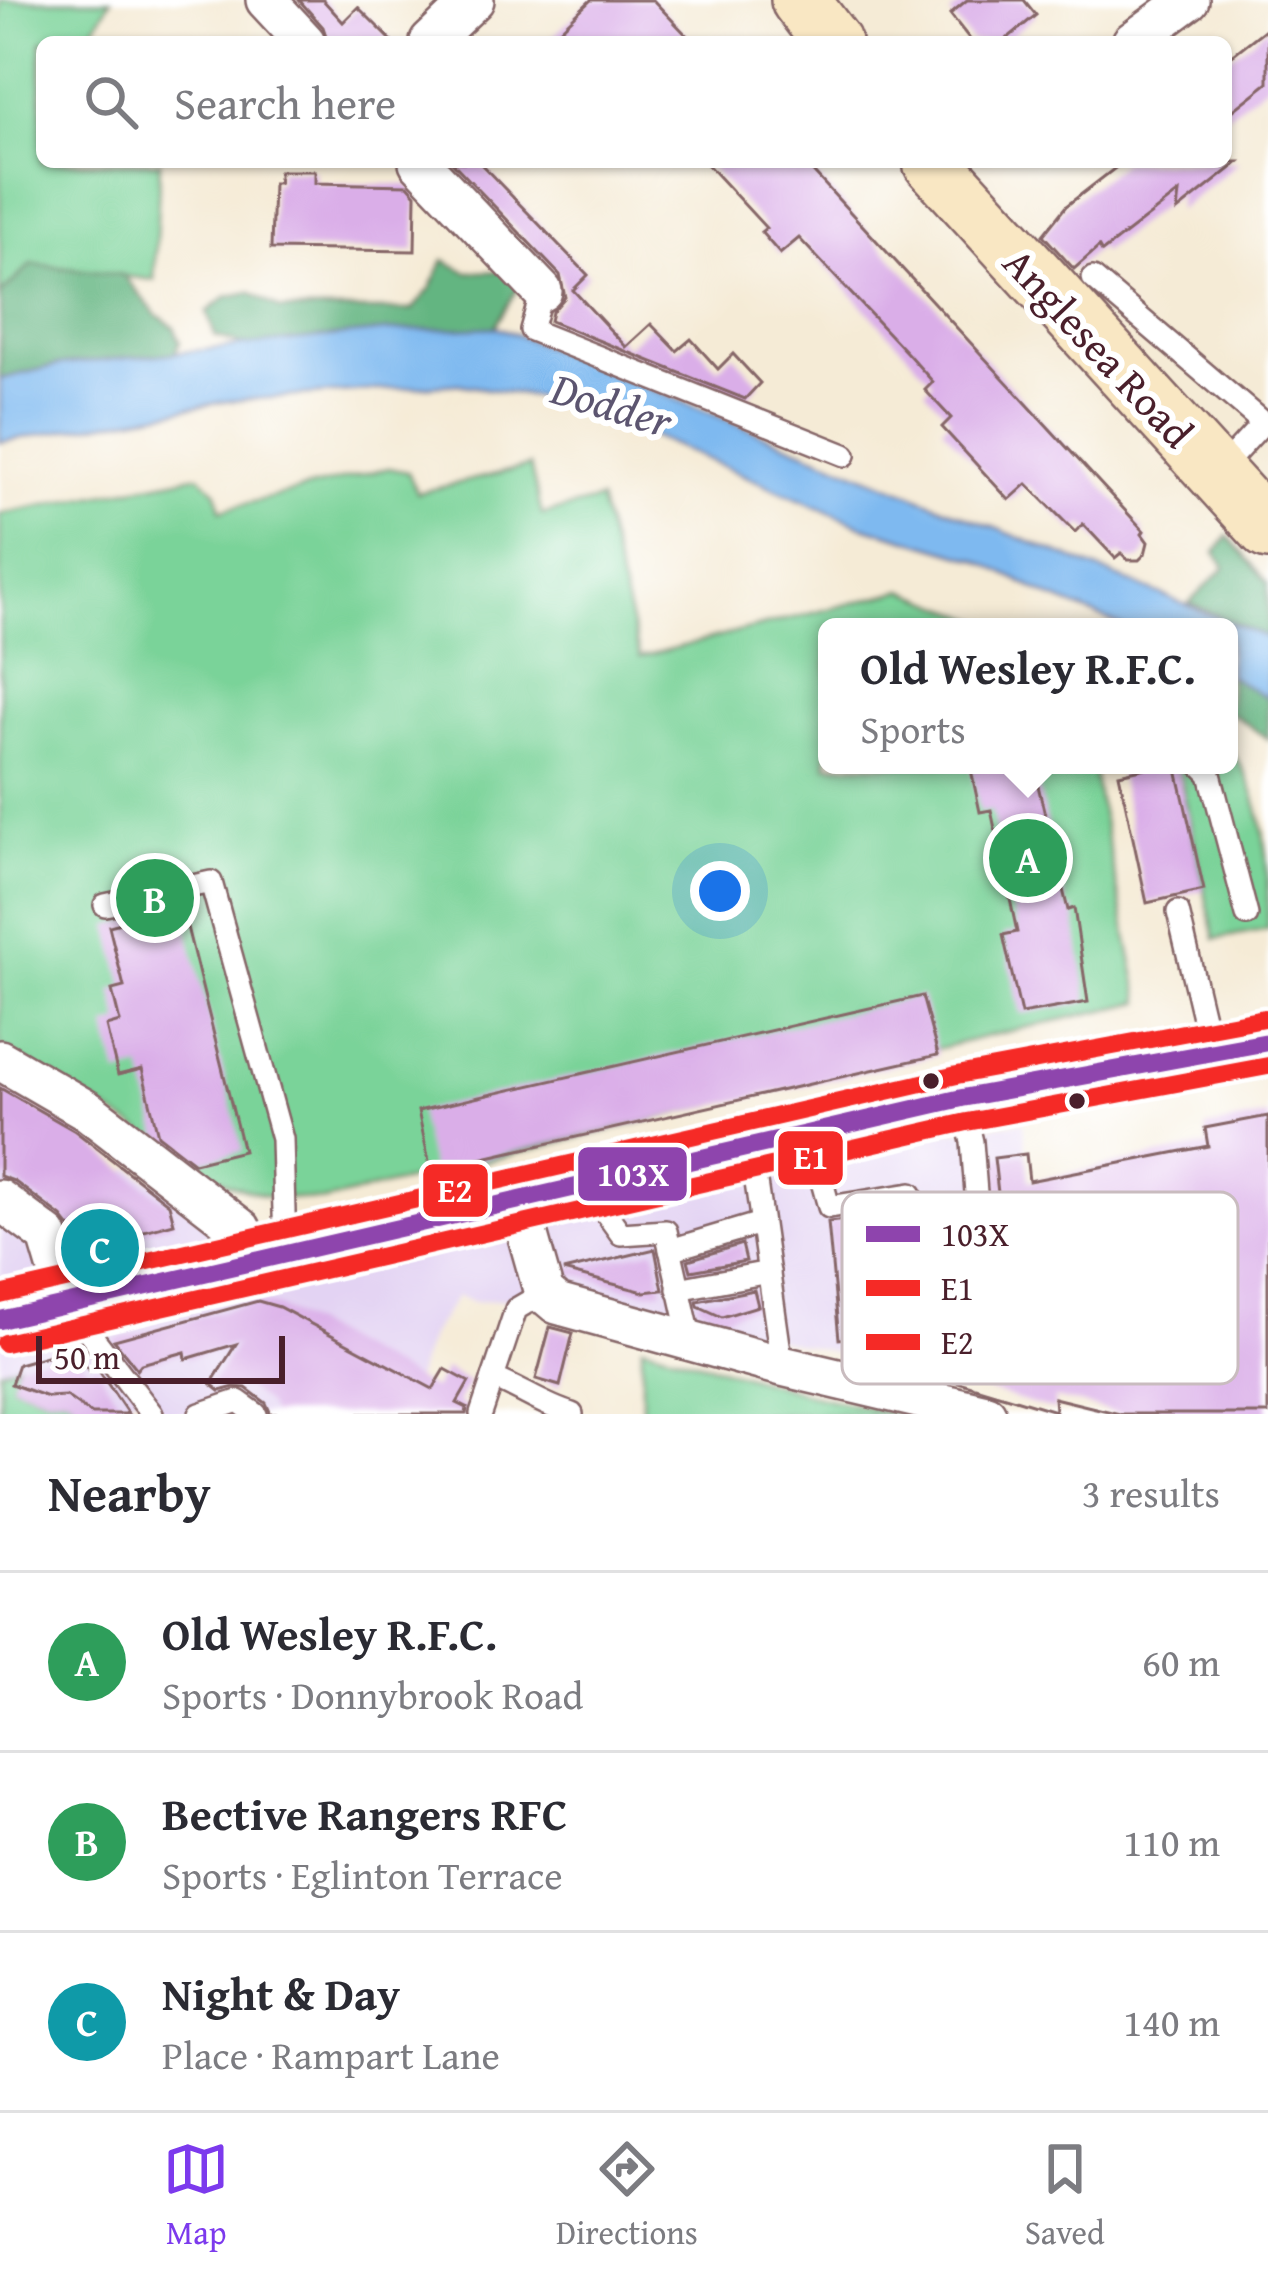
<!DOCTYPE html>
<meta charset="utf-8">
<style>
:root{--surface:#fff;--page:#f2f2f3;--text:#2b2b33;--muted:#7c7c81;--line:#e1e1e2;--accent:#7c3aed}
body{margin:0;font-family:"Gentium Book Plus",serif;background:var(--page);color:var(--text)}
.scale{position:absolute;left:36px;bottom:30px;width:249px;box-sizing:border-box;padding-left:12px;border:6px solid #4a1f2b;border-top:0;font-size:33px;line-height:42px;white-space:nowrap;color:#4a1f2b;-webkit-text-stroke:9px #fff;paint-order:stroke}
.you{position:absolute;left:720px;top:891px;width:42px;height:42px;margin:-30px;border:9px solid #fff;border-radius:50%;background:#1a73e8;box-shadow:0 0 0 18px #1a73e833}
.badge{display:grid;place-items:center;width:78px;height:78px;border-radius:50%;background:var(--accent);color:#fff;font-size:39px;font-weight:700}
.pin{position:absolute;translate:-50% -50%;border:6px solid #fff;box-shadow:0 3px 12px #0006}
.popup{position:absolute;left:818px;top:618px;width:420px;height:156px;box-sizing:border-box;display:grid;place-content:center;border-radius:18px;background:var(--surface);filter:drop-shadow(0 3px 9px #0005);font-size:39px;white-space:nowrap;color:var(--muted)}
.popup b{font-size:45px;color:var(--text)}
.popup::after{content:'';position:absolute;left:50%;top:100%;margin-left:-24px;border:24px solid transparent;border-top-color:var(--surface)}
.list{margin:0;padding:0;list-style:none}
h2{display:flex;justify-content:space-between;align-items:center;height:156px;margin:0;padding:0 48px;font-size:51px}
h2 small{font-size:39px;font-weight:400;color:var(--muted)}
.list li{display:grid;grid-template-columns:78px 1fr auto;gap:36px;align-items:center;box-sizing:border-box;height:180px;padding:0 48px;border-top:3px solid var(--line)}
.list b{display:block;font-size:45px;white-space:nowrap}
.list p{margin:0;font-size:39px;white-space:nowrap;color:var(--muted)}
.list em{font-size:39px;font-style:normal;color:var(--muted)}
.icon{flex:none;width:66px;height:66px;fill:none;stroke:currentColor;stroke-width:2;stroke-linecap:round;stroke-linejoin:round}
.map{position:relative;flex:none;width:1268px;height:1414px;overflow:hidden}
.search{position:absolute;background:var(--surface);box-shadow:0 3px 9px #0004;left:36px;right:36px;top:36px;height:132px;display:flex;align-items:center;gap:30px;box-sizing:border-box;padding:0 42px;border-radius:18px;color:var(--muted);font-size:45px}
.sheet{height:696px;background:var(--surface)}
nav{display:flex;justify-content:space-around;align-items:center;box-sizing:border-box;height:168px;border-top:3px solid var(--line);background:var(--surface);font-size:33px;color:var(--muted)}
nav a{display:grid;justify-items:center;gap:6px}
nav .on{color:var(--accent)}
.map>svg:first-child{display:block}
.built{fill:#e3d3f3}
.green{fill:#7ad399;stroke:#627962;stroke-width:3}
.forest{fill:#63b581;stroke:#566a56;stroke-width:3}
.water{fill:#7eb9f0;stroke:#646c8e;stroke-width:3}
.building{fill:#daaee8;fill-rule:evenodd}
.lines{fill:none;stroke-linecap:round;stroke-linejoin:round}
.lane-casing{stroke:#866667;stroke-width:26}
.street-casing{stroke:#866667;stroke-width:44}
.secondary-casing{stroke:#866667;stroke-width:62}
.lane{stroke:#fff;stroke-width:21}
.street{stroke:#fff;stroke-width:39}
.secondary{stroke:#f9e7c3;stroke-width:57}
.bus-1-casing{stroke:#fff;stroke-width:27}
.bus-2-casing{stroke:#fff;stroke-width:27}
.bus-3-casing{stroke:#fff;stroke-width:27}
.bus-1{stroke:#8e44ad;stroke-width:18}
.bus-2{stroke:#f52a26;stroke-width:18}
.bus-3{stroke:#f52a26;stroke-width:18}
.bus-dot{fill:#4a1f2b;stroke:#fff;stroke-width:4.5}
.labels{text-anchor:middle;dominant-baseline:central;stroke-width:12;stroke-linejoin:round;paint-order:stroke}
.street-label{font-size:42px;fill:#4a1f2b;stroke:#fff}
.water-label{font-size:45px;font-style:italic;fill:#5c5570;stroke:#fff}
.key{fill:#fff;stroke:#c9bcbf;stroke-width:3}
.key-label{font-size:33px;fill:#4a1f2b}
.line-badge{stroke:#fff;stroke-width:4.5}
.badge-label{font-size:33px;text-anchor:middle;font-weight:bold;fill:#fff}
</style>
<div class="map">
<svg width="1268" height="1414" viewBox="0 0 1268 1414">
<rect width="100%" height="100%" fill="#fff"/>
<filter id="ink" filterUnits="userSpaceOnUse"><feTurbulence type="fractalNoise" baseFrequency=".00833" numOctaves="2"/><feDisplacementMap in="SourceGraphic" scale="24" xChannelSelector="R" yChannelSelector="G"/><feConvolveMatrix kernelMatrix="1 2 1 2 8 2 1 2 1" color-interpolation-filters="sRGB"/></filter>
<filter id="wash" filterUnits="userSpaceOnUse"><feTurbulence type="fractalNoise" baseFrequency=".004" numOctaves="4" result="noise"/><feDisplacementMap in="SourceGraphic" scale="48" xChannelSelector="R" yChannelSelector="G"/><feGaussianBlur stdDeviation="2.7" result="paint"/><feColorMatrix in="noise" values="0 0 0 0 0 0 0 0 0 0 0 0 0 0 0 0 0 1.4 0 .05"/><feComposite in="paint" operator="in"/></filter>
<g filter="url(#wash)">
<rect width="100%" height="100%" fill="#f5ebd6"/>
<!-- built -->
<path class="built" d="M 1023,1122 L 1055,1411 L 935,1375 L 573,1293 L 474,1302 L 457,1296 L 431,1334 L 415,1379 L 396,1414 L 164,1414 L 147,1388 L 121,1407 L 66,1396 L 47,1397 L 11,1384 L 17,1364 L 0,1370 L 0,1181 L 16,1158 L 69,1195 L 53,1217 L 56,1220 L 74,1208 L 109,1199 L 130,1168 L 166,1191 L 247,1260 L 744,1159 Z"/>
<!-- green -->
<g class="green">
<path d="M 0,0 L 111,0 L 91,33 L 98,42 L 42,42 L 42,162 L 160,162 L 154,280 L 32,264 L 0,295 Z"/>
<path d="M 530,466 L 542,515 L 599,500 L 640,657 L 904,590 L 997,627 L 827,627 L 827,765 L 1129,765 L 1093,773 L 1141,1002 L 992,1035 L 325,1201 L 266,1196 L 229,1184 L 0,1046 L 0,514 L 199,475 L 217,492 L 221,510 L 389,468 L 408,472 L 417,493 Z"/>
<path d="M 1229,749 C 1268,796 1268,866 1268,929 L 1215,939 L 1178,765 L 1229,765 Z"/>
<path d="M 642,1345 L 813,1395 L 901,1414 L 642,1414 Z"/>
<path d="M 18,1364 L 12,1384 L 47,1397 L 66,1396 L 91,1414 L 0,1414 L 0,1370 Z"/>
</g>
<!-- forest -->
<g class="forest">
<path d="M 444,260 L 467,272 L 515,271 L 519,286 L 488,338 L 243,345 L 215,336 L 207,312 L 226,297 L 250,292 L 281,310 L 412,310 L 430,289 Z"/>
<path d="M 32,264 L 123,275 L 156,314 L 174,327 L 180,342 L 175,353 L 59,365 L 0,379 L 0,295 Z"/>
<path d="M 1228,536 L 1268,583 L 1268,638 L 1189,603 L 1225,567 L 1216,552 Z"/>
<path d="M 1229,676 L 1268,698 L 1268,739 L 1229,712 Z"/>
</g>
<!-- water -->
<path class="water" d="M 497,327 L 1268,638 L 1268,698 L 1229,676 L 1229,627 L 1125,627 L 1050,597 L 976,559 L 860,525 L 636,429 L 543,398 L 457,384 L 228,401 L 0,442 L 0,379 L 59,365 L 384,331 Z"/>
<g id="blocks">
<!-- building -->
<g class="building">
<path d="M 299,0 L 323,0 L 343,22 L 358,7 L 393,42 L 328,42 L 323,27 Z"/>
<path d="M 591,0 L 653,0 L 693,42 L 547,42 Z"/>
<path d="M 967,0 L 1024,0 L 1036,15 L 1003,42 L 972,42 L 950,14 Z"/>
<path d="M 1268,27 L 1268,83 L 1226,116 L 1226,60 Z"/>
<path d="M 452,162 L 479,162 L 588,275 L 573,290 L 626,347 L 651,324 L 677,351 L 691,339 L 718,369 L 733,354 L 760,383 L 745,399 L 550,321 L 552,312 L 565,297 L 560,275 Z"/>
<path d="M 705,162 L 804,162 L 1144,531 L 1142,534 L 1148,542 L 1145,554 L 1139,560 L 1128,560 L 1121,553 L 1115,558 L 1083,524 L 1075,532 L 1027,484 L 1009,500 L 942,427 L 951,418 L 925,390 L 933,382 L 907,353 L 799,238 L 780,254 L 761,232 L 766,228 Z"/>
<path d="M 1123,162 L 1239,162 L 1177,211 L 1179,193 L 1102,252 L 1099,247 L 1074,269 L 1043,235 L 1066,206 Z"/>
<path d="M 279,171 L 315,171 L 315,183 L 408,185 L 416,194 L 415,251 L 271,249 L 273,183 L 279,183 Z"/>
<path d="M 970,765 L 1033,765 L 1068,910 L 1074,908 L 1088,1002 L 1021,1014 L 1003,935 L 1017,932 L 991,810 L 980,812 Z"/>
<path d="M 1160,765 L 1176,765 L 1204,890 L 1147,903 L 1119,774 Z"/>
<path d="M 182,907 L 243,1151 L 194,1163 L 158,1135 L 142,1069 L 118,1075 L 106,1026 L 120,1022 L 112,990 L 124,987 L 109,926 Z"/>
<path d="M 922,996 L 938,1055 L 431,1170 L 418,1111 Z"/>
<path d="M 0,1088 L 75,1131 L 169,1204 L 174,1223 L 85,1247 L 62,1217 L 14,1181 L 0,1176 Z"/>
<path d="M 1268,1116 L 1268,1414 L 1120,1414 L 1054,1398 L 1055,1411 L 935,1375 L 932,1331 L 839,1339 L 828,1222 L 921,1212 L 923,1226 L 1001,1219 L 994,1158 L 1026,1154 L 1029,1181 L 1208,1146 L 1205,1128 ZM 1224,1249 L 1226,1368 L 1046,1325 L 1040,1276 L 1171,1251 Z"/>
<path d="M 742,1244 L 746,1261 L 691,1271 L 688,1260 Z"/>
<path d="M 655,1249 L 663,1290 L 644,1292 L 563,1271 Z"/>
<path d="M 754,1290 L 758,1306 L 722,1317 L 698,1306 L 697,1301 Z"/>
<path d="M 258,1301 L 279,1307 L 433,1389 L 445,1369 L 469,1382 L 457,1403 L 467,1408 L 466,1414 L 271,1414 L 266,1403 L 246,1388 L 234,1387 L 220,1391 L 211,1384 L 236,1344 L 186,1359 L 185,1352 L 141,1364 L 137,1369 L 114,1340 Z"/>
<path d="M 550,1327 L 573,1333 L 560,1386 L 536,1379 Z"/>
<path d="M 71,1349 L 90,1371 L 95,1365 L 128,1414 L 91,1414 L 66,1396 L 47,1397 L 11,1384 L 18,1364 Z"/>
</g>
</g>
</g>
<g filter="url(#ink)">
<use href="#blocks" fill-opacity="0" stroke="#866667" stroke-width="3"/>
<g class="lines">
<defs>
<g id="lane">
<path d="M 1093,278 L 1263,423 L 1268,422"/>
<path d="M 542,291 L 531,330 L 845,455"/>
<path d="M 1219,471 L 1263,423"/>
<path d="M 1201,765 L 1210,774 L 1247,915"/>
<path d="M 105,905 L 211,882 L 282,1139 L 285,1249"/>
<path d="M 1178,912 L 1211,1051"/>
<path d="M 962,1099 L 972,1142 L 977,1205"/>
<path d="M 810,1138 L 829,1207 L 911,1194"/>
<path d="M 751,1147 L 782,1366"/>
<path d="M 590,1191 L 621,1234 L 666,1231 L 691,1341"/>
<path d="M 670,1250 L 761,1223"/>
<path d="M 678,1289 L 769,1272"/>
<path d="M 72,1310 L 152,1414"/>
<path d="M 493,1378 C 521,1389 544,1406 572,1414"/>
<path d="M 200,1414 L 238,1401 L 256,1414"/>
<path d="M 481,1414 L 516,1309 L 528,1302 L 550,1299"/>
</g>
<g id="street">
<path d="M 266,0 L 305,42"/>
<path d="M 430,42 L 474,0"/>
<path d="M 1132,42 L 1189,0"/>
<path d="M 419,162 L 542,291"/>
<path d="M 0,1060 L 88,1111 L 241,1229 L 253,1261"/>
<path d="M 0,1200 L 48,1236 L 68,1303"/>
<path d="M 518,1201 L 544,1293 L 557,1304 L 782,1366 L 986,1414"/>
</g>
<g id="secondary">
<path d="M 800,0 L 832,42"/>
<path d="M 932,162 L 1268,530"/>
<path d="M 0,1320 L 962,1098 L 1268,1042"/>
</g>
</defs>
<!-- lane casing -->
<use href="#lane" class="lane-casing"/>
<!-- street casing -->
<use href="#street" class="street-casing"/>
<!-- secondary casing -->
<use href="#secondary" class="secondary-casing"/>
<!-- lane -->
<use href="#lane" class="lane"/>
<!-- street -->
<use href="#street" class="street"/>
<!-- secondary -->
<use href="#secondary" class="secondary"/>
<defs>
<path id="bus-1" d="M 0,1320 L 962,1098 L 1268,1042"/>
<path id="bus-2" d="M 5,1343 L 967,1122 L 1268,1066"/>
<path id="bus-3" d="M 0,1295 L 957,1075 L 1264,1018"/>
</defs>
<!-- bus-1 casing -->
<use href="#bus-1" class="bus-1-casing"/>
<!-- bus-2 casing -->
<use href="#bus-2" class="bus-2-casing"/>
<!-- bus-3 casing -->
<use href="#bus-3" class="bus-3-casing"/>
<!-- bus-1 -->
<use href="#bus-1" class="bus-1"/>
<!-- bus-2 -->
<use href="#bus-2" class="bus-2"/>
<!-- bus-3 -->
<use href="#bus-3" class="bus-3"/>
</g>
</g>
<!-- markers -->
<g class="bus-dot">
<circle cx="931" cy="1081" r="10"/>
<circle cx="1077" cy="1101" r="10"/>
</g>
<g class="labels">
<!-- street labels -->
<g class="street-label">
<text transform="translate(1099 347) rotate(47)">Anglesea Road</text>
</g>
<!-- water labels -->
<g class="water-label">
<text transform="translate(612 404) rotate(17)">Dodder</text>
</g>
</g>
<!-- legend -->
<rect x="842" y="1192" width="396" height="192" rx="18" class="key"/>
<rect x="866" y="1226" width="54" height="16" fill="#8e44ad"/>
<rect x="866" y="1280" width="54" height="16" fill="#f52a26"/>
<rect x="866" y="1334" width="54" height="16" fill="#f52a26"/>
<g class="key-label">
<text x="941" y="1246">103X</text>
<text x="941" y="1300">E1</text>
<text x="941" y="1354">E2</text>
</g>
<g class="line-badge">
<rect x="776" y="1129" width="69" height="58" rx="12" fill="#f52a26"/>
<rect x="576" y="1145" width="113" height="58" rx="12" fill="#8e44ad"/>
<rect x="421" y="1162" width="69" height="57" rx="12" fill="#f52a26"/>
</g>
<g class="badge-label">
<text x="811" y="1169">E1</text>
<text x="633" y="1186">103X</text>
<text x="455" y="1202">E2</text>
</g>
</svg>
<div class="scale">50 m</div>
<div class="you"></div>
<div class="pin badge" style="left:1028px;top:858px;background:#2e9e5b">A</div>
<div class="popup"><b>Old Wesley R.F.C.</b>Sports</div>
<div class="pin badge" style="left:155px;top:898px;background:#2e9e5b">B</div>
<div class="pin badge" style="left:100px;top:1248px;background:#0f9aa8">C</div>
<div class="search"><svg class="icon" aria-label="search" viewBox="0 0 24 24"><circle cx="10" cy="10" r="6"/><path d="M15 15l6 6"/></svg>Search here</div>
</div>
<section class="sheet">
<h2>Nearby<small>3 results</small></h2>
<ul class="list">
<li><span class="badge" style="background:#2e9e5b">A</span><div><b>Old Wesley R.F.C.</b><p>Sports · Donnybrook Road</p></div><em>60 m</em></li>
<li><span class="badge" style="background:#2e9e5b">B</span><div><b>Bective Rangers RFC</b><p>Sports · Eglinton Terrace</p></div><em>110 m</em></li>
<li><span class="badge" style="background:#0f9aa8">C</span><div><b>Night &amp; Day</b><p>Place · Rampart Lane</p></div><em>140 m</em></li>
</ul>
</section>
<nav>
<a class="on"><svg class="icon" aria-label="map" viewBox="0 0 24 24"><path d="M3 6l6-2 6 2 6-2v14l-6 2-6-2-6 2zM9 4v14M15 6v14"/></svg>Map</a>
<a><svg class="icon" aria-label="directions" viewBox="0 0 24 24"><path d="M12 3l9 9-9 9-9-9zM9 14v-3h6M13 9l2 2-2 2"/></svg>Directions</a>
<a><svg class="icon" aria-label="saved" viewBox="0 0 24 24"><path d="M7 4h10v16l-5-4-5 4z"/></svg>Saved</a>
</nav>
